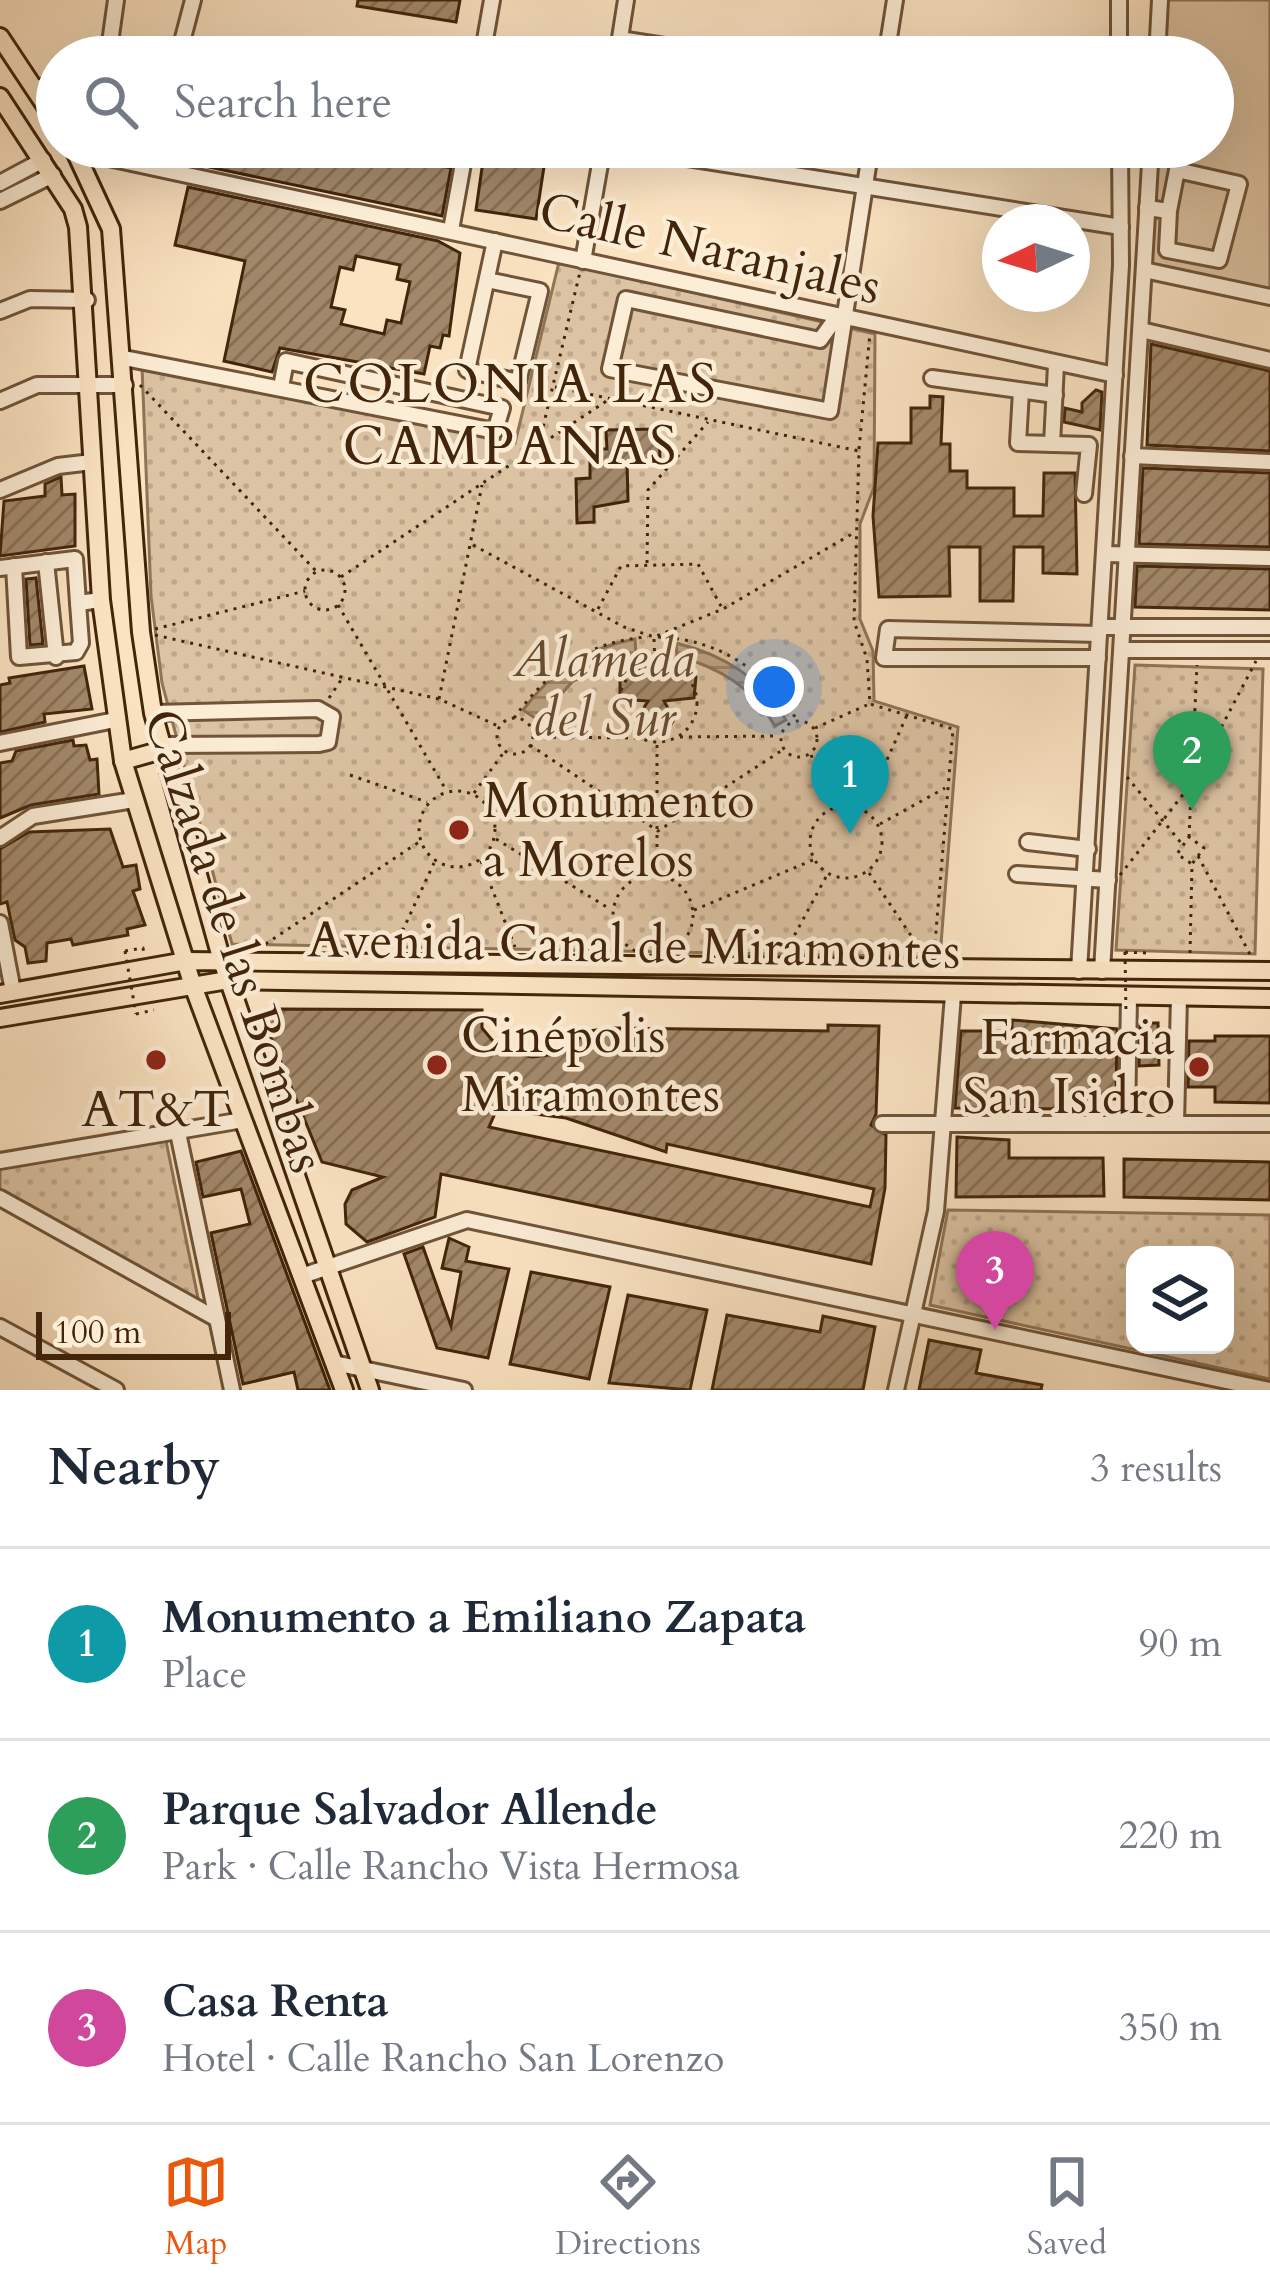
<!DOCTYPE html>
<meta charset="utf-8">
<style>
:root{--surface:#fff;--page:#f2f2f3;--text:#1f2937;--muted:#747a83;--line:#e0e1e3;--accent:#ea580c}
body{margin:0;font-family:Cardo,serif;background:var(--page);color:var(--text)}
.controls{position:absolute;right:36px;bottom:36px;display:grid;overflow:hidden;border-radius:24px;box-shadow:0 12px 48px #0002}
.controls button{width:108px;height:108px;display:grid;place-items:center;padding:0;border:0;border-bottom:3px solid var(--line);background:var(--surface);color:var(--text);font:60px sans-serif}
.compass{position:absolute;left:982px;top:204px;width:108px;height:108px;border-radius:50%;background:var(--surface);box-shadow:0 12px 48px #0002;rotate:266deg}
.scale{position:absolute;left:36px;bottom:30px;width:195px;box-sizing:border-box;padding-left:12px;border:6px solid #42250a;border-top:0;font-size:33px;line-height:42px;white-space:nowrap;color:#42250a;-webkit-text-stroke:9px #fcedd7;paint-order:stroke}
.you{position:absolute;left:774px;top:687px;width:42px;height:42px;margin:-30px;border:9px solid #fff;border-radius:50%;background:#1a73e8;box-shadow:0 0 0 18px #1a73e833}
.badge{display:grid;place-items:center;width:78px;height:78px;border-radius:50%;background:var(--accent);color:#fff;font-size:39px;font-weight:700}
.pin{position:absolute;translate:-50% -99px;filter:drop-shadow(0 3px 6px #0008)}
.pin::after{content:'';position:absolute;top:63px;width:42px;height:36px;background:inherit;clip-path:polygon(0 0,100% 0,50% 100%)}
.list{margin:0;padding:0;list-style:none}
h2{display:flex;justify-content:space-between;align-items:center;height:156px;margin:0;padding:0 48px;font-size:51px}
h2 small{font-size:39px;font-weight:400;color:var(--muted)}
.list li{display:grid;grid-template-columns:78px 1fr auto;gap:36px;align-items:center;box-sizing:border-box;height:192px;padding:0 48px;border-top:3px solid var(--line)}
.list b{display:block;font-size:45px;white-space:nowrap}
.list p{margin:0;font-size:39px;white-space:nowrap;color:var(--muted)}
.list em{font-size:39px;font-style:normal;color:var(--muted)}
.icon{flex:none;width:66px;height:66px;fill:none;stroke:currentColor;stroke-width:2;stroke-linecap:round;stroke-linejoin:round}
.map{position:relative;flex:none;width:1270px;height:1390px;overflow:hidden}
.search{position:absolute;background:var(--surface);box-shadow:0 12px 48px #0002;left:36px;right:36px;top:36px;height:132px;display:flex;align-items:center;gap:30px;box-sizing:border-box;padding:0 42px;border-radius:66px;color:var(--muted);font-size:45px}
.sheet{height:732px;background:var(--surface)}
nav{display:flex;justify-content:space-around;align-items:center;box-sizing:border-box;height:168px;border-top:3px solid var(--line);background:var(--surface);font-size:33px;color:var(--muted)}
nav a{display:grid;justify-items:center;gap:6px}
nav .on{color:var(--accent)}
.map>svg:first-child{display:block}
.green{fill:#dcc3a3;stroke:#8f7456;stroke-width:3}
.park{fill:url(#park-dots);stroke:#8f7456;stroke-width:3;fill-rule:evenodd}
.water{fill:url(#water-rules);stroke:#8b7053;stroke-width:3}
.building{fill:url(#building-hatch);stroke:#42250a;stroke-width:3;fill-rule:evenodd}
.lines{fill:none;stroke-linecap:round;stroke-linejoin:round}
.minor-casing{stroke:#705438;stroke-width:20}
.major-casing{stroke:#42250a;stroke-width:22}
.path{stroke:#42250a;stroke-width:3;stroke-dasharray:3 6;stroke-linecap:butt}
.minor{stroke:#fcedd7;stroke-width:14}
.major{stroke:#fbe3c2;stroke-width:16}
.path-bridge{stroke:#42250a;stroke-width:3;stroke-dasharray:3 6;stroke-linecap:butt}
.poi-dot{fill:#8f2418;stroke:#fcedd7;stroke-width:4.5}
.labels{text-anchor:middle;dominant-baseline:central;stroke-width:9;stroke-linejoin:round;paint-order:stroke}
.street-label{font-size:51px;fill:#42250a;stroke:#fcedd7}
.park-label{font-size:51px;font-style:italic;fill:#684c30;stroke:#fcedd7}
.poi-label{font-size:51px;fill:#42250a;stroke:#fcedd7;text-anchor:start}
.neighbourhood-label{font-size:54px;letter-spacing:3px;fill:#42250a;stroke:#fcedd7}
</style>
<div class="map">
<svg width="1270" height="1390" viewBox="0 0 1270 1390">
<defs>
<pattern id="park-dots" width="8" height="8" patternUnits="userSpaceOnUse" patternTransform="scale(3)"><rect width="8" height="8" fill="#dcc3a3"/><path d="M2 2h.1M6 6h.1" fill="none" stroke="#bea78b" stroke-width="1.8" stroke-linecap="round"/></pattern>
<pattern id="water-rules" width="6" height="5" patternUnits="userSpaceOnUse" patternTransform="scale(3)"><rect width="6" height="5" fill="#bca283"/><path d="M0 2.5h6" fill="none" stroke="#9a8469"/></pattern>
<pattern id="building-hatch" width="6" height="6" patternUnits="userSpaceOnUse" patternTransform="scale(3)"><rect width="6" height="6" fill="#a2886a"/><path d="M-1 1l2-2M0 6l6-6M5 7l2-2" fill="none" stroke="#866f55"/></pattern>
</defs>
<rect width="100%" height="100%" fill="#fbe3c2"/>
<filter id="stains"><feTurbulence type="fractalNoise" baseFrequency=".00167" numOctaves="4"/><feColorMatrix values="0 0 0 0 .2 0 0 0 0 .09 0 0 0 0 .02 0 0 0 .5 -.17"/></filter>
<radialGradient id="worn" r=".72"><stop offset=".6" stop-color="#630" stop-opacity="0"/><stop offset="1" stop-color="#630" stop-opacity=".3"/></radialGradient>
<!-- green -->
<path class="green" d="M 1163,0 L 1270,0 L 1270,291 L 1147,264 L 1154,147 L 1213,147 L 1213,57 L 1160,57 Z"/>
<!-- park -->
<g class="park">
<path d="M 559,262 L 875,334 L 874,487 L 860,524 L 860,619 L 873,651 L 874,701 L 958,727 L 940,957 L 232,944 L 162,683 L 151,596 L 142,367 L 515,443 Z"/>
<path d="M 1135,665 L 1263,669 L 1255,954 L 1116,950 Z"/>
<path d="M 165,1136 L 199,1303 L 0,1194 L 0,1164 Z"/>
<path d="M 948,1210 L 1270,1215 L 1270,1379 L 930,1305 ZM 1135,1255 L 1225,1255 L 1225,1345 L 1135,1345 Z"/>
</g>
<!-- water -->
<g class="water">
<path d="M 635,639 L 636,655 L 573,681 L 538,720 L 523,710 C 552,671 586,648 635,639 Z"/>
<path d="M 676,643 C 724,655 760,677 786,720 L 775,726 C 751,687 721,668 677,656 Z"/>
</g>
<!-- building -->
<g class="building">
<path d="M 358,0 L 460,0 L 456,22 L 357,6 Z"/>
<path d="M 173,147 L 353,147 L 451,168 L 442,216 L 171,159 Z"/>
<path d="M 485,147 L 547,147 L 536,219 L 476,210 Z"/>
<path d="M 188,187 L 438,241 L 460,253 L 449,336 L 443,335 L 440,348 L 430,346 L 424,374 L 280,348 L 272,372 L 224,361 L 245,261 L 175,245 ZM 356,256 L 400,265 L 397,279 L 410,282 L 401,323 L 387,320 L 384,334 L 341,324 L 345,310 L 331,307 L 340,267 L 353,270 Z"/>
<path d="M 1151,344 L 1270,371 L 1270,451 L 1147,445 Z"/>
<path d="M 1096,390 L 1102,392 L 1100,430 L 1064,422 L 1065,408 L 1082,412 L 1082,403 Z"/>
<path d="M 930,396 L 943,397 L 941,444 L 950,444 L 950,471 L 967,471 L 967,488 L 1014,488 L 1014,516 L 1043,516 L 1044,473 L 1075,473 L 1077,574 L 1043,573 L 1043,547 L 1014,547 L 1013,601 L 980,601 L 980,547 L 949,547 L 950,596 L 879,597 L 873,516 L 878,443 L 911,443 L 911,408 L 930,408 Z"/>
<path d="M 659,429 L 660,461 L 627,462 L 628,501 L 594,507 L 594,522 L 577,523 L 576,479 L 590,478 L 590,449 L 607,449 L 606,430 Z"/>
<path d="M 1143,468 L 1270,473 L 1270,547 L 1139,544 Z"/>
<path d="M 61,477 L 62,495 L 75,494 L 75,546 L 0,556 L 4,501 L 45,496 L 45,484 Z"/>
<path d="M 1137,566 L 1270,569 L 1270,610 L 1135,607 Z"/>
<path d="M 36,578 L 43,644 L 30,645 L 26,579 Z"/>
<path d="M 649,660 L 682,665 L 696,677 L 694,698 L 664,701 L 674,719 L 666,734 L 647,734 L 637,719 L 648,701 L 620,699 L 620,675 Z"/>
<path d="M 84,666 L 92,709 L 44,714 L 45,722 L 0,732 L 0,685 L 10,683 L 9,678 Z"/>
<path d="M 73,740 L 74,746 L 86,745 L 90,760 L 97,759 L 99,794 L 31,805 L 0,818 L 0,763 L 12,761 L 16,751 Z"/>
<path d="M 110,829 L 123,867 L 136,865 L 140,889 L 133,891 L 145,925 L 127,929 L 128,935 L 73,945 L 71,939 L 47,943 L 46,961 L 28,963 L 25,947 L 15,940 L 7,902 L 0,904 L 0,849 L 29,832 Z"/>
<path d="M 279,1009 L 482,1010 L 482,1028 L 492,1040 L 506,1051 L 532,1057 L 556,1054 L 589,1031 L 613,1028 L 828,1031 L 828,1025 L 879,1026 L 876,1114 L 871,1125 L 886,1135 L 885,1188 L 871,1264 L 441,1174 L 435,1217 L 367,1242 L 346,1224 L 345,1204 L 352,1190 L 383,1177 L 322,1162 L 265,1023 L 266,1016 ZM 497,1109 L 566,1118 L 666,1152 L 667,1144 L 874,1189 L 870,1207 L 489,1127 Z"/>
<path d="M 1012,1020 L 1117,1029 L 1116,1099 L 1063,1099 L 1063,1109 L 955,1108 L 961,1031 L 1012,1031 Z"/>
<path d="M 1140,1023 L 1158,1023 L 1159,1065 L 1139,1066 Z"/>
<path d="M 1215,1036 L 1270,1036 L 1270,1103 L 1215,1102 L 1215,1087 L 1188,1087 L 1189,1041 L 1215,1041 Z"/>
<path d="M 957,1137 L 1009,1140 L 1009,1158 L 1103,1158 L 1104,1196 L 956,1197 Z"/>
<path d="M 241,1151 L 330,1390 L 298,1390 L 294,1372 L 243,1384 L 211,1233 L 250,1224 L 241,1189 L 203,1197 L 196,1162 Z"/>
<path d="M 1124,1159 L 1270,1162 L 1270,1200 L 1124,1197 Z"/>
<path d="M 449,1238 L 469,1247 L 466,1261 L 509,1269 L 488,1358 L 437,1348 L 404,1254 L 423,1247 L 451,1326 L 461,1272 L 442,1268 Z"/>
<path d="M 531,1272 L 610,1287 L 589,1379 L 510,1364 Z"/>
<path d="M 628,1295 L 707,1310 L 690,1390 L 609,1383 Z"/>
<path d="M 727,1315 L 820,1332 L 823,1316 L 875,1327 L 863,1390 L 712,1390 Z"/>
<path d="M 929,1340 L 981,1350 L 976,1373 L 1042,1385 L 1041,1390 L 919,1390 Z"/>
</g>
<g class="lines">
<defs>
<g id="minor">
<path d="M 1119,0 L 1119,57"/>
<path d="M 620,39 L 734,57"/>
<path d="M 108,57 L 116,0"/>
<path d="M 178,57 L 193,0"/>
<path d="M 482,57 L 492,0"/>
<path d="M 617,57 L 626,0"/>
<path d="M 886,57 L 895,0"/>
<path d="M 1157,57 L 1160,0"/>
<path d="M 34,89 L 57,82"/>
<path d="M 618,147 L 1121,227"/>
<path d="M 76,151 L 1115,375"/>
<path d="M 0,183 L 43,160"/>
<path d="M 0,201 L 53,175"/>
<path d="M 1147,208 L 1169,211 L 1167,250 L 1219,260 L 1239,184 L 1177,170 L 1169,211"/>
<path d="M 451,230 L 466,147"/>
<path d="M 583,261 L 603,147"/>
<path d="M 1144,270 L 1270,297"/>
<path d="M 487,280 L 540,291 L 518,382 L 467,370 L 495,241"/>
<path d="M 0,311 L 30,299 L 87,300"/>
<path d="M 836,318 L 820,340 L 626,299 L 610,369 L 830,411 L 871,147"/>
<path d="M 1141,330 L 1270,360"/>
<path d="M 124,358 L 495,431 L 502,408 L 286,361 L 281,387"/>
<path d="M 932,378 L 1055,395"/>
<path d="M 1021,391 L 1018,443 L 1089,445 L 1084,494"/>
<path d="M 0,401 L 37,385 L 125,385"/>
<path d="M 1052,444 L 1056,365"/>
<path d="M 1132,456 L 1270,462"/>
<path d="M 0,490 L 58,466 L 92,462"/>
<path d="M 1105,554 L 1270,558"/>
<path d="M 46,562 L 56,657"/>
<path d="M 14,566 L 19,657 L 76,652 L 81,643 L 78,603"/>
<path d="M 0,568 L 75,559 L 78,603 L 101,600"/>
<path d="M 1100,627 L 1270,627"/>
<path d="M 1123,650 L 1270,650"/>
<path d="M 1098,658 L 884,658 L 888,629 L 1099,634"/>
<path d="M 153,713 L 318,709 L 332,717 L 328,742 L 319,744 L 161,745"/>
<path d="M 0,743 L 115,720"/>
<path d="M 0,838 L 33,816 L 134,800"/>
<path d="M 1028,842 L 1088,849"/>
<path d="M 1017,874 L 1108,880"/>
<path d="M 0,923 L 13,991"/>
<path d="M 1079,971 L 1121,265 L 1120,147"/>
<path d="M 1102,971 L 1151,147"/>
<path d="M 1127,1123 L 1129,996"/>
<path d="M 882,1124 L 1270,1124"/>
<path d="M 1176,1124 L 1179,997"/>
<path d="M 177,1128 L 232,1390"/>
<path d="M 0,1161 L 243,1120"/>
<path d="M 0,1198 L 217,1319"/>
<path d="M 302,1276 L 467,1220 L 1269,1390"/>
<path d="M 0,1327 L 116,1390"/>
<path d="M 334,1363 L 464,1390"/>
<path d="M 896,1390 L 936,1211 L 953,995"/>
</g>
<g id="major">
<path d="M 0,37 L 57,123"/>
<path d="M 0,97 L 73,209 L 78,227 L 101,600 L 123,761 L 192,983 L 344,1390"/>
<path d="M 73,147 L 111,229 L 141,632 L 153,713 L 222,961 L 370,1390"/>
<path d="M 123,761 L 162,750"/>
<path d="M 0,994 L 186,961 L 1270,971"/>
<path d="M 0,1018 L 228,980 L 1270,998"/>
</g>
</defs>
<!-- minor casing -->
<use href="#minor" class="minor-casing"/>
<!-- major casing -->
<use href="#major" class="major-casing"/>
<!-- path -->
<g class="path">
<path d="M 140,385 L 316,571"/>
<path d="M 555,387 L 859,451 L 854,621 L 867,659 L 870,704 L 953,729 L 934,955"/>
<path d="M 539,444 L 580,272"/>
<path d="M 859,449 L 870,333"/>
<path d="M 473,545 L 624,627 L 654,637 L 723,609 L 852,534"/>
<path d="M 647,563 L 648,490 L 708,422"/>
<circle cx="325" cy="590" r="20"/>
<path d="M 341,577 L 608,400"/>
<path d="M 338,605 L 446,790"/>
<path d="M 598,609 L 621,566 L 698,564 L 722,608"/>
<path d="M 155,629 L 305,591"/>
<path d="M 155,635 L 439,699 L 500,727"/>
<path d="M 658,637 C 722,640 762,670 798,721"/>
<path d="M 654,639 L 655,664"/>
<circle cx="658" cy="703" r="39"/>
<path d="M 329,698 L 343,677"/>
<path d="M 439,699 L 482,485"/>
<path d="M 514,718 C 548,671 588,641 648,637"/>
<circle cx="515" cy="736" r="18"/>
<circle cx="799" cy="739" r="18"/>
<path d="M 815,728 L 867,705"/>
<path d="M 535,737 L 639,738"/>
<path d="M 680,737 L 778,736"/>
<path d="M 530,745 L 658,831 L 784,749"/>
<path d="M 657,745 L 657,873"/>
<path d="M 811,755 L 833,806"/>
<path d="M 350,775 L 427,802"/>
<path d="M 1127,777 L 1182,844"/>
<circle cx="457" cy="829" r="38"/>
<path d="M 474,793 L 504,752"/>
<circle cx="846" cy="842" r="36"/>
<path d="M 865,809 L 907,715"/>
<path d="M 880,824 L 945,788"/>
<path d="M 1189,837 L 1197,665"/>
<path d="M 496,839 L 610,909"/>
<path d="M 1198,856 L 1252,958"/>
<path d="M 481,861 L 515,947"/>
<path d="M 869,873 L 924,955"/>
<path d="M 1120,875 L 1192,783 L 1256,661"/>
<circle cx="653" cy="915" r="40"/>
<path d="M 694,910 L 813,860"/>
<path d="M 395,947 L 434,863"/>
<path d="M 258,949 L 419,842"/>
<path d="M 125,951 L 143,948 L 144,954"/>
<path d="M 786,951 L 827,875"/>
<path d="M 1125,952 L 1147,953"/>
<path d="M 1190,953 L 1192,864 L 1204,848 L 1189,837 L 1177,854 L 1192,864"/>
<path d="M 136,1014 L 154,1010"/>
</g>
<!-- minor -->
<use href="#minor" class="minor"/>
<!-- major -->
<use href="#major" class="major"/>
<!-- path-bridge -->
<g class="path-bridge">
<path d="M 125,951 L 136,1014"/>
<path d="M 1125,952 L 1126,1014"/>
</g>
</g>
<!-- markers -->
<g class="poi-dot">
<circle cx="459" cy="830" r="12"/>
<circle cx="156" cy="1060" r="12"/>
<circle cx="437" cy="1065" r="12"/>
<circle cx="1199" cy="1067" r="12"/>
</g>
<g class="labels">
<!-- street labels -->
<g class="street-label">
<text transform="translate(710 249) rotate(13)">Calle Naranjales</text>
<text transform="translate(234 941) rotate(72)">Calzada de las Bombas</text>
<text transform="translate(634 946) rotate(1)">Avenida Canal de Miramontes</text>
</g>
<!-- park labels -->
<g class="park-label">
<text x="604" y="660">Alameda<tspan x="604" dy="59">del Sur</tspan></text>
</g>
<!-- poi labels -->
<g class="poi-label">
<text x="483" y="801">Monumento<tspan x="483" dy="59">a Morelos</tspan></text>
<text x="461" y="1036">Cinépolis<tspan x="461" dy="59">Miramontes</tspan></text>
<text x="1175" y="1038" text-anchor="end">Farmacia<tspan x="1175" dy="59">San Isidro</tspan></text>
<text x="156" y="1110" text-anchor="middle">AT&amp;T</text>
</g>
<!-- neighbourhood labels -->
<g class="neighbourhood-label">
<text x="511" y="385">COLONIA LAS<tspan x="511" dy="62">CAMPANAS</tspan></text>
</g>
</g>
<rect width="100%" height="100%" filter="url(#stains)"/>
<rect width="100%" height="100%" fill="url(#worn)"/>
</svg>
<div class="controls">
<button><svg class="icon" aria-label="layers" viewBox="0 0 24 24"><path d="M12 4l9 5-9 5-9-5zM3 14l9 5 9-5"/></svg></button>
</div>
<svg class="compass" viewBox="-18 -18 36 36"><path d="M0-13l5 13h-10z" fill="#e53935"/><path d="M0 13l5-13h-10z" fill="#747a83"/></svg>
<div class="scale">100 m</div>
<div class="you"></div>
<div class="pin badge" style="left:850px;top:834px;background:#0f9aa8">1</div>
<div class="pin badge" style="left:1192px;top:810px;background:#2e9e5b">2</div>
<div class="pin badge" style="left:995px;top:1330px;background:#d1479c">3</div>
<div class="search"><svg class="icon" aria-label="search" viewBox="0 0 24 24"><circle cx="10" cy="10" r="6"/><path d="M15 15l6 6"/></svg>Search here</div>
</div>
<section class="sheet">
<h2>Nearby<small>3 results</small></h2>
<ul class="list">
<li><span class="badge" style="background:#0f9aa8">1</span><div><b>Monumento a Emiliano Zapata</b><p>Place</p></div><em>90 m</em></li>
<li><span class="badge" style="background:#2e9e5b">2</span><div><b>Parque Salvador Allende</b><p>Park · Calle Rancho Vista Hermosa</p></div><em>220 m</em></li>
<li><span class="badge" style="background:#d1479c">3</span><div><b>Casa Renta</b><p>Hotel · Calle Rancho San Lorenzo</p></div><em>350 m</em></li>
</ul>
</section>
<nav>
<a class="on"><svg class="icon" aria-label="map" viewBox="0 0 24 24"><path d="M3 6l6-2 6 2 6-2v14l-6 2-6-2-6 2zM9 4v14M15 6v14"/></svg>Map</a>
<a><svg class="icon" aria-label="directions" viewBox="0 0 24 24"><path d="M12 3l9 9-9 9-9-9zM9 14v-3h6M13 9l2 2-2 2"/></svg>Directions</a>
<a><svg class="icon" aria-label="saved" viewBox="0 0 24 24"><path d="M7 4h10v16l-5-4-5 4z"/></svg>Saved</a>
</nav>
